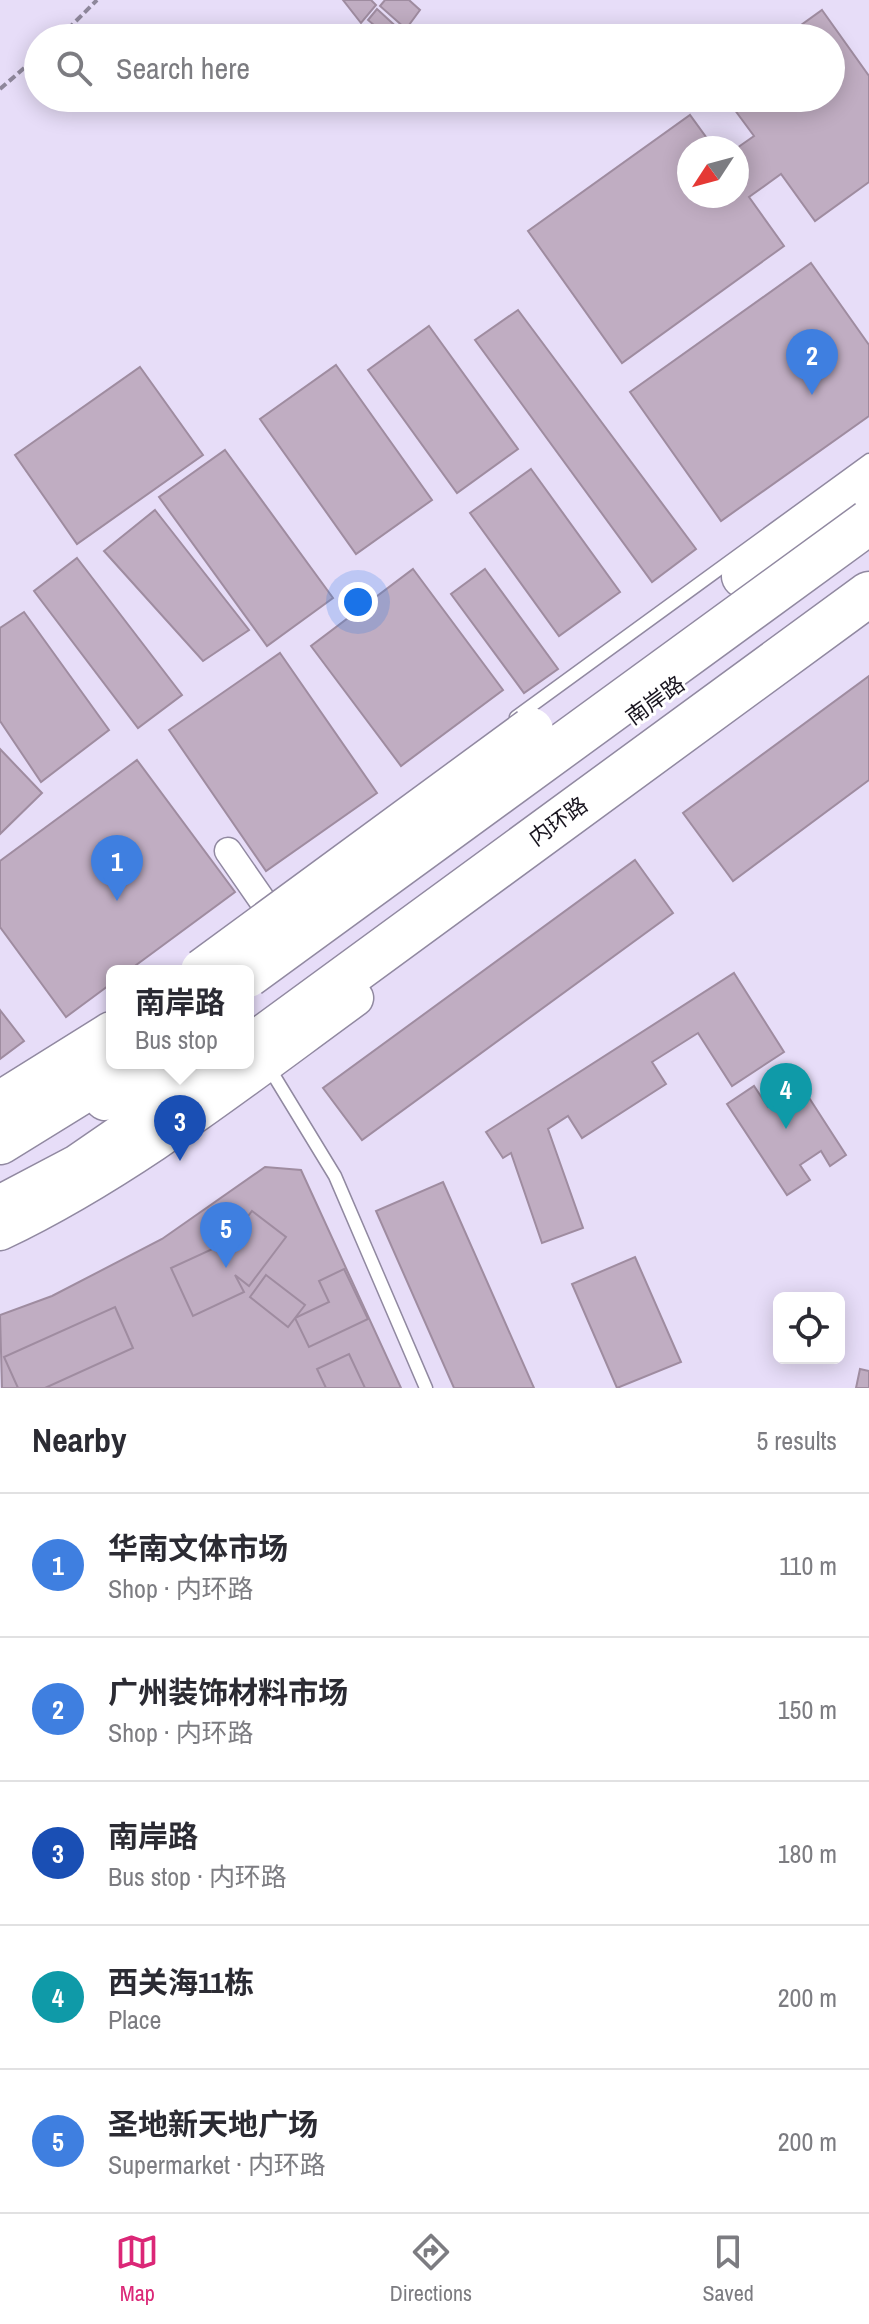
<!DOCTYPE html>
<meta charset="utf-8">
<style>
:root{--surface:#fff;--page:#f2f2f3;--text:#2b2b33;--muted:#7c7c81;--line:#e1e1e2;--accent:#db2777}
body{margin:0;font-family:"Archivo Narrow","Noto Sans SC",sans-serif;background:var(--page);color:var(--text)}
.controls{position:absolute;right:24px;bottom:24px;display:grid;overflow:hidden;border-radius:12px;box-shadow:0 4px 20px #0003}
.controls button{width:72px;height:72px;display:grid;place-items:center;padding:0;border:0;border-bottom:2px solid var(--line);background:var(--surface);color:var(--text);font:40px sans-serif}
.compass{position:absolute;left:677px;top:136px;width:72px;height:72px;border-radius:50%;background:var(--surface);box-shadow:0 4px 20px #0003;rotate:234deg}
.you{position:absolute;left:358px;top:602px;width:28px;height:28px;margin:-20px;border:6px solid #fff;border-radius:50%;background:#1a73e8;box-shadow:0 0 0 12px #1a73e833}
.badge{display:grid;place-items:center;width:52px;height:52px;border-radius:50%;background:var(--accent);color:#fff;font-size:26px;font-weight:700}
.pin{position:absolute;translate:-50% -66px;filter:drop-shadow(0 2px 4px #0008)}
.pin::after{content:'';position:absolute;top:42px;width:28px;height:24px;background:inherit;clip-path:polygon(0 0,100% 0,50% 100%)}
.popup{position:absolute;left:106px;top:965px;width:148px;height:104px;box-sizing:border-box;display:grid;place-content:center;border-radius:12px;background:var(--surface);filter:drop-shadow(0 2px 6px #0005);font-size:26px;white-space:nowrap;color:var(--muted)}
.popup b{font-size:30px;color:var(--text)}
.popup::after{content:'';position:absolute;left:50%;top:100%;margin-left:-16px;border:16px solid transparent;border-top-color:var(--surface)}
.list{margin:0;padding:0;list-style:none}
h2{display:flex;justify-content:space-between;align-items:center;height:104px;margin:0;padding:0 32px;font-size:34px}
h2 small{font-size:26px;font-weight:400;color:var(--muted)}
.list li{display:grid;grid-template-columns:52px 1fr auto;gap:24px;align-items:center;box-sizing:border-box;height:144px;padding:0 32px;border-top:2px solid var(--line)}
.list b{display:block;font-size:30px;white-space:nowrap}
.list p{margin:0;font-size:26px;white-space:nowrap;color:var(--muted)}
.list em{font-size:26px;font-style:normal;color:var(--muted)}
.icon{flex:none;width:44px;height:44px;fill:none;stroke:currentColor;stroke-width:2;stroke-linecap:round;stroke-linejoin:round}
.map{position:relative;flex:none;width:869px;height:1388px;overflow:hidden}
.search{position:absolute;background:var(--surface);box-shadow:0 4px 20px #0003;left:24px;right:24px;top:24px;height:88px;display:flex;align-items:center;gap:20px;box-sizing:border-box;padding:0 28px;border-radius:44px;color:var(--muted);font-size:30px}
.sheet{height:824px;background:var(--surface)}
nav{display:flex;justify-content:space-around;align-items:center;box-sizing:border-box;height:112px;border-top:2px solid var(--line);background:var(--surface);font-size:22px;color:var(--muted)}
nav a{display:grid;justify-items:center;gap:4px}
nav .on{color:var(--accent)}
.map>svg:first-child{display:block}
.building{fill:#c0adc2;stroke:#9f8ca0;stroke-width:2}
.lines{fill:none;stroke-linecap:round;stroke-linejoin:round}
.lane-casing{stroke:#9189a1;stroke-width:15}
.street-casing{stroke:#9189a1;stroke-width:29}
.secondary-casing{stroke:#9189a1;stroke-width:39}
.primary-casing{stroke:#9189a1;stroke-width:43}
.highway-casing{stroke:#9189a1;stroke-width:47}
.path{stroke:#8e879b;stroke-width:4;stroke-dasharray:8 4;stroke-linecap:butt}
.lane{stroke:#fff;stroke-width:12}
.street{stroke:#fff;stroke-width:26}
.secondary{stroke:#fff;stroke-width:36}
.primary{stroke:#fff;stroke-width:40}
.highway{stroke:#fff;stroke-width:44}
.highway-bridge-casing{stroke:#9189a1;stroke-width:47;stroke-linecap:butt}
.highway-bridge{stroke:#fff;stroke-width:44}
.labels{text-anchor:middle;dominant-baseline:central;stroke-width:6;stroke-linejoin:round;paint-order:stroke}
.street-label{font-size:22px;fill:#19151f;stroke:#fff}
</style>
<div class="map">
<svg width="869" height="1388" viewBox="0 0 869 1388">
<rect width="100%" height="100%" fill="#e7ddf8"/>
<!-- building -->
<g class="building">
<path d="M 343,0 L 371,0 L 376,5 L 361,23 Z"/>
<path d="M 385,0 L 409,0 L 420,10 L 406,29 L 380,6 Z"/>
<path d="M 377,9 L 401,31 L 395,38 L 389,38 L 368,20 Z"/>
<path d="M 822,10 L 869,76 L 869,182 L 815,221 L 781,174 L 749,197 L 784,246 L 622,363 L 528,231 L 690,115 L 714,148 L 689,148 L 689,196 L 737,196 L 737,148 L 754,136 L 726,98 L 831,98 L 831,38 L 783,38 Z"/>
<path d="M 811,263 L 869,345 L 869,416 L 721,521 L 630,392 Z"/>
<path d="M 518,310 L 696,549 L 652,582 L 475,340 Z"/>
<path d="M 429,326 L 518,449 L 457,493 L 368,370 Z"/>
<path d="M 336,365 L 432,500 L 356,554 L 260,419 Z"/>
<path d="M 140,367 L 203,455 L 77,544 L 15,455 Z"/>
<path d="M 225,450 L 333,598 L 267,646 L 159,497 Z"/>
<path d="M 531,469 L 620,592 L 559,636 L 470,513 Z"/>
<path d="M 155,510 L 249,630 L 203,661 L 104,551 Z"/>
<path d="M 77,558 L 182,695 L 138,728 L 34,591 Z"/>
<path d="M 413,569 L 503,690 L 401,766 L 311,646 Z"/>
<path d="M 485,569 L 558,669 L 524,693 L 451,594 Z"/>
<path d="M 24,612 L 109,730 L 41,782 L 0,721 L 0,628 Z"/>
<path d="M 280,653 L 377,793 L 266,871 L 169,730 Z"/>
<path d="M 869,676 L 869,780 L 733,881 L 683,813 Z"/>
<path d="M 0,749 L 42,793 L 0,834 Z"/>
<path d="M 137,760 L 235,892 L 128,971 L 112,971 L 112,983 L 66,1017 L 0,927 L 0,861 Z"/>
<path d="M 635,860 L 673,913 L 362,1140 L 323,1088 Z"/>
<path d="M 734,973 L 784,1052 L 732,1086 L 698,1033 L 652,1062 L 666,1084 L 582,1138 L 568,1116 L 548,1129 L 583,1228 L 542,1243 L 511,1153 L 503,1158 L 486,1132 Z"/>
<path d="M 0,1010 L 24,1041 L 0,1059 Z"/>
<path d="M 795,1076 L 846,1155 L 830,1166 L 821,1151 L 800,1165 L 810,1180 L 787,1195 L 727,1104 L 754,1086 L 768,1107 L 787,1095 L 781,1086 Z"/>
<path d="M 265,1167 L 301,1170 L 401,1388 L 2,1388 L 0,1315 L 52,1296 L 162,1239 Z"/>
<path d="M 443,1182 L 534,1388 L 454,1388 L 376,1211 Z"/>
<path d="M 252,1211 L 286,1237 L 249,1286 L 235,1275 L 244,1292 L 193,1316 L 171,1268 L 221,1245 L 223,1249 Z"/>
<path d="M 635,1257 L 681,1362 L 617,1388 L 572,1284 Z"/>
<path d="M 344,1269 L 368,1319 L 309,1347 L 295,1318 L 329,1302 L 319,1281 Z"/>
<path d="M 266,1275 L 305,1305 L 288,1327 L 250,1297 Z"/>
<path d="M 115,1307 L 133,1348 L 45,1388 L 18,1388 L 4,1357 Z"/>
<path d="M 349,1354 L 365,1388 L 326,1388 L 317,1369 Z"/>
<path d="M 860,1369 L 869,1371 L 869,1388 L 856,1388 Z"/>
</g>
<g class="lines">
<defs>
<g id="lane">
<path d="M 516,717 L 869,460"/>
<path d="M 268,1066 L 335,1176 L 426,1388"/>
</g>
<path id="street" d="M 228,851 L 282,929"/>
<path id="secondary" d="M 0,1232 C 128,1171 241,1081 355,998"/>
<path id="primary" d="M 105,1100 L 158,1063"/>
<g id="highway">
<path d="M 744,576 L 869,485"/>
<path d="M 248,1049 L 869,594"/>
<path d="M 0,1104 L 112,1034"/>
<path d="M 0,1142 L 128,1063"/>
<path d="M 0,1208 L 78,1167 L 229,1063"/>
</g>
</defs>
<!-- lane casing -->
<use href="#lane" class="lane-casing"/>
<!-- street casing -->
<use href="#street" class="street-casing"/>
<!-- secondary casing -->
<use href="#secondary" class="secondary-casing"/>
<!-- primary casing -->
<use href="#primary" class="primary-casing"/>
<!-- highway casing -->
<use href="#highway" class="highway-casing"/>
<!-- path -->
<g class="path">
<path d="M 59,38 L 97,0"/>
<path d="M 0,89 L 38,56"/>
</g>
<!-- lane -->
<use href="#lane" class="lane"/>
<!-- street -->
<use href="#street" class="street"/>
<!-- secondary -->
<use href="#secondary" class="secondary"/>
<!-- primary -->
<use href="#primary" class="primary"/>
<!-- highway -->
<use href="#highway" class="highway"/>
<defs>
<g id="highway-bridge">
<path d="M 203,971 L 531,730"/>
<path d="M 248,975 L 869,522"/>
</g>
</defs>
<!-- highway-bridge casing -->
<use href="#highway-bridge" class="highway-bridge-casing"/>
<!-- highway-bridge -->
<use href="#highway-bridge" class="highway-bridge"/>
</g>
<g class="labels">
<!-- street labels -->
<g class="street-label">
<text transform="translate(655 700) rotate(-36)">南岸路</text>
<text transform="translate(558 821) rotate(-36)">内环路</text>
</g>
</g>
</svg>
<div class="controls">
<button><svg class="icon" aria-label="locate" viewBox="0 0 24 24"><circle cx="12" cy="12" r="6"/><path d="M12 2v4M12 18v4M2 12h4M18 12h4"/></svg></button>
</div>
<svg class="compass" viewBox="-18 -18 36 36"><path d="M0-13l5 13h-10z" fill="#e53935"/><path d="M0 13l5-13h-10z" fill="#7c7c81"/></svg>
<div class="you"></div>
<div class="pin badge" style="left:117px;top:901px;background:#3f7fe0">1</div>
<div class="pin badge" style="left:812px;top:395px;background:#3f7fe0">2</div>
<div class="pin badge" style="left:180px;top:1161px;background:#1a4fb4">3</div>
<div class="popup"><b>南岸路</b>Bus stop</div>
<div class="pin badge" style="left:786px;top:1129px;background:#0f9aa8">4</div>
<div class="pin badge" style="left:226px;top:1268px;background:#3f7fe0">5</div>
<div class="search"><svg class="icon" aria-label="search" viewBox="0 0 24 24"><circle cx="10" cy="10" r="6"/><path d="M15 15l6 6"/></svg>Search here</div>
</div>
<section class="sheet">
<h2>Nearby<small>5 results</small></h2>
<ul class="list">
<li><span class="badge" style="background:#3f7fe0">1</span><div><b>华南文体市场</b><p>Shop · 内环路</p></div><em>110 m</em></li>
<li><span class="badge" style="background:#3f7fe0">2</span><div><b>广州装饰材料市场</b><p>Shop · 内环路</p></div><em>150 m</em></li>
<li><span class="badge" style="background:#1a4fb4">3</span><div><b>南岸路</b><p>Bus stop · 内环路</p></div><em>180 m</em></li>
<li><span class="badge" style="background:#0f9aa8">4</span><div><b>西关海11栋</b><p>Place</p></div><em>200 m</em></li>
<li><span class="badge" style="background:#3f7fe0">5</span><div><b>圣地新天地广场</b><p>Supermarket · 内环路</p></div><em>200 m</em></li>
</ul>
</section>
<nav>
<a class="on"><svg class="icon" aria-label="map" viewBox="0 0 24 24"><path d="M3 6l6-2 6 2 6-2v14l-6 2-6-2-6 2zM9 4v14M15 6v14"/></svg>Map</a>
<a><svg class="icon" aria-label="directions" viewBox="0 0 24 24"><path d="M12 3l9 9-9 9-9-9zM9 14v-3h6M13 9l2 2-2 2"/></svg>Directions</a>
<a><svg class="icon" aria-label="saved" viewBox="0 0 24 24"><path d="M7 4h10v16l-5-4-5 4z"/></svg>Saved</a>
</nav>
